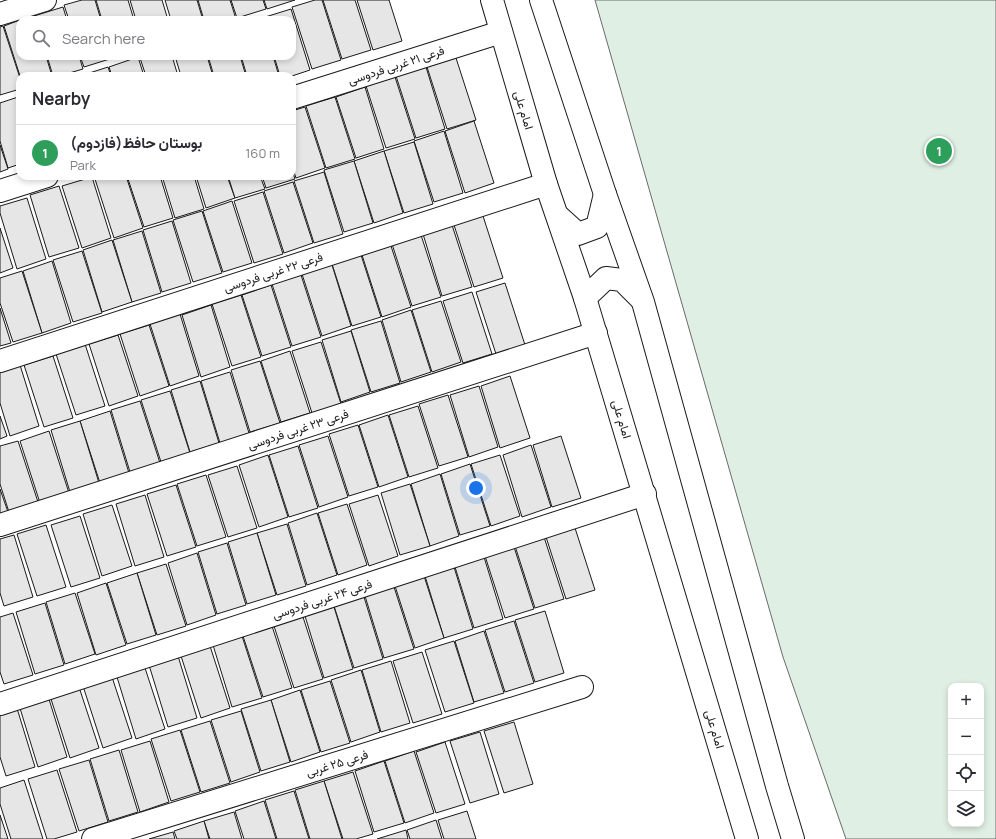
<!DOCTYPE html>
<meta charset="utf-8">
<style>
:root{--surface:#fff;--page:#f7f7f7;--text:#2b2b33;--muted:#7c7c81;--line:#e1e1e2;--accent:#2563eb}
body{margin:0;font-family:Manrope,Vazirmatn,sans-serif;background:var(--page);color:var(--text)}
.controls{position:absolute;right:12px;bottom:12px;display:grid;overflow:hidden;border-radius:8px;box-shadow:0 2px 6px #0003}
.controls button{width:36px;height:36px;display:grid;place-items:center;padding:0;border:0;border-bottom:1px solid var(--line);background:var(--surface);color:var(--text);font:20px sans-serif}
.you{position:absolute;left:476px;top:488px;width:14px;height:14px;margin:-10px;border:3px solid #fff;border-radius:50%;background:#1a73e8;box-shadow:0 0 0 6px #1a73e833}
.badge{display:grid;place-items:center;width:26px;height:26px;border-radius:50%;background:var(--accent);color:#fff;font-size:13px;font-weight:700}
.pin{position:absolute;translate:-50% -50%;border:2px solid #fff;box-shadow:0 1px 4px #0006}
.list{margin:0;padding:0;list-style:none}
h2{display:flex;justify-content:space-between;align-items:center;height:52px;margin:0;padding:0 16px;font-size:17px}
h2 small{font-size:13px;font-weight:400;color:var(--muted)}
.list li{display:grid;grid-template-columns:26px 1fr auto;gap:12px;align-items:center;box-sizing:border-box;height:56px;padding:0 16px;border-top:1px solid var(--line)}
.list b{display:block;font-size:15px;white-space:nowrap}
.list p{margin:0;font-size:13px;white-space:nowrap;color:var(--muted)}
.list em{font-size:13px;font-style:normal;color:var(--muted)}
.icon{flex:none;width:22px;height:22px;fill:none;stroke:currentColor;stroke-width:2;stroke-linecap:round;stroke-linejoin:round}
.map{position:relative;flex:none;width:996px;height:839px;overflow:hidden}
.search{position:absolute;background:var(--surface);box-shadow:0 2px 6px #0003;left:16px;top:16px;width:280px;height:44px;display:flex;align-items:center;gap:10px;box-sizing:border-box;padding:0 14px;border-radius:12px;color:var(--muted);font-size:15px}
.panel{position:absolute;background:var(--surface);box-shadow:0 2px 6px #0003;left:16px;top:72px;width:280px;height:108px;border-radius:12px}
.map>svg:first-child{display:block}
.green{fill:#e0efe3;stroke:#6a6a6a;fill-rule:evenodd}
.building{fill:#e6e6e6;stroke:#1a1a1a}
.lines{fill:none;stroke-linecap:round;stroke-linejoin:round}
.minor-casing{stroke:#1a1a1a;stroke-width:24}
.major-casing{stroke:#1a1a1a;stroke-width:24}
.minor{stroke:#fff;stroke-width:22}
.major{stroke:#fff;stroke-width:22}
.labels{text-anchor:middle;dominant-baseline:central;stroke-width:3;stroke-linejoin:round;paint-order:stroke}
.street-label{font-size:12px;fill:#1a1a1a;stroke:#fff}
</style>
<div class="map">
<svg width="996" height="839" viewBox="0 0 996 839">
<rect width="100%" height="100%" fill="#fff"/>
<!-- green -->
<path class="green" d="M 595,0 L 996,0 L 996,839 L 846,839 L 783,657 ZM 951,686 L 981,686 L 981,824 L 951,824 Z"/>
<!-- building -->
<g class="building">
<path d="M 82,0 L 95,0 L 101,20 L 69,20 L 64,5 Z"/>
<path d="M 96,0 L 128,0 L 134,20 L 102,20 Z"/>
<path d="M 130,0 L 162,0 L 168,20 L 136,20 Z"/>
<path d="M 165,0 L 197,0 L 203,20 L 171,20 Z"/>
<path d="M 198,0 L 230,0 L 236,19 L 232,20 L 204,20 Z"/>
<path d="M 231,0 L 263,0 L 266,9 L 237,18 Z"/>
<path d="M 264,0 L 295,0 L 267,9 Z"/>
<path d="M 315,0 L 322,0 L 341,60 L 312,69 L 292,7 Z"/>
<path d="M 323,0 L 355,0 L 371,50 L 342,59 Z"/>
<path d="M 357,0 L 389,0 L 402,41 L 373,50 Z"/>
<path d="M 63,7 L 67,20 L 35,20 L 34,16 Z"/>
<path d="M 291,9 L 310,70 L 292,76 L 280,76 L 274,56 L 292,56 L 292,20 L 262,20 L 262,18 Z"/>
<path d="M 33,16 L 34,20 L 21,20 Z"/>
<path d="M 20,20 L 20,56 L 46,56 L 52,76 L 20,76 L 4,26 Z"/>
<path d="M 3,26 L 20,78 L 20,89 L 0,95 L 0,27 Z"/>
<path d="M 47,56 L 79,56 L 83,69 L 59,76 L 53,76 Z"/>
<path d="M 80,56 L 113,56 L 113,58 L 84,67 Z"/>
<path d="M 145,56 L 172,56 L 178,76 L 146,76 L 140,58 Z"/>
<path d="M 175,56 L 207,56 L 213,76 L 181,76 Z"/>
<path d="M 208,56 L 240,56 L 246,76 L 214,76 Z"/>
<path d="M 241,56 L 273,56 L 279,76 L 247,76 Z"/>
<path d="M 138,57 L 144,76 L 112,76 L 109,67 Z"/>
<path d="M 456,58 L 476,120 L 447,129 L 427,67 Z"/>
<path d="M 108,67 L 111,76 L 80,76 Z"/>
<path d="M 426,67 L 445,129 L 416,138 L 396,76 Z"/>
<path d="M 395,77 L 415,139 L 386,148 L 366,86 Z"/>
<path d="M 365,87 L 384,149 L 356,158 L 336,97 Z"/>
<path d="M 18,97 L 20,103 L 20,164 L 8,168 L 0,141 L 0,103 Z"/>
<path d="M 335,97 L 355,159 L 326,168 L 306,106 Z"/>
<path d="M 305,107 L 325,168 L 296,178 L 292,166 L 292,111 Z"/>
<path d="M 474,121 L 494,183 L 465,193 L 445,131 Z"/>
<path d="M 444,131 L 463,193 L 434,202 L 414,141 Z"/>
<path d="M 414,142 L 433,204 L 404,213 L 384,151 Z"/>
<path d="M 0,145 L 8,169 L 0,172 Z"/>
<path d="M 384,151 L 403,213 L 374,223 L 354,161 Z"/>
<path d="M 354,161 L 373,223 L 344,232 L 324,170 Z"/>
<path d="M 292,170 L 295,179 L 266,188 L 262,176 L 292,176 Z"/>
<path d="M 324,172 L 343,234 L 314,243 L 294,181 Z"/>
<path d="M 94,176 L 126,176 L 143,228 L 114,238 Z"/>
<path d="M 127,176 L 160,176 L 173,218 L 144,227 Z"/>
<path d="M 162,176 L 194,176 L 204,209 L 175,218 Z"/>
<path d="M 196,176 L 227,176 L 235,198 L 206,208 Z"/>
<path d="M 228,176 L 260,176 L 265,189 L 235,198 Z"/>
<path d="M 92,177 L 111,238 L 82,248 L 62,186 Z"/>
<path d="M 293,182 L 313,243 L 284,253 L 264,191 Z"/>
<path d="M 59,186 L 79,248 L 49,257 L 30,195 Z"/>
<path d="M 263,192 L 283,254 L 254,263 L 234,201 Z"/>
<path d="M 27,198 L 46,259 L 17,269 L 0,213 L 0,206 Z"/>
<path d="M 232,201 L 252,263 L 223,272 L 203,211 Z"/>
<path d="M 202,211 L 222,273 L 193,282 L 173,220 Z"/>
<path d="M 483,216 L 503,278 L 474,287 L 454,225 Z"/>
<path d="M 172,221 L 191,283 L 162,292 L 143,230 Z"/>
<path d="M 452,225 L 472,287 L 442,296 L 423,234 Z"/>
<path d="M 0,228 L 13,268 L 0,273 Z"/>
<path d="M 142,231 L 161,293 L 132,302 L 113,240 Z"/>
<path d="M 421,235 L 441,297 L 412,306 L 392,244 Z"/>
<path d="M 112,240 L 132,302 L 102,312 L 83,250 Z"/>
<path d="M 391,246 L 411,307 L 382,317 L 362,255 Z"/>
<path d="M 82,251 L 102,313 L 73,322 L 53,260 Z"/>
<path d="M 361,255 L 381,317 L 352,326 L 332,264 Z"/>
<path d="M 52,261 L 71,323 L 42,333 L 23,271 Z"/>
<path d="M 332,265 L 351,326 L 322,336 L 302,274 Z"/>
<path d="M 22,271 L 42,333 L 13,342 L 0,303 L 0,278 Z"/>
<path d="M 301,275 L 321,337 L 292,346 L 272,284 Z"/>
<path d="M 505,283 L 525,345 L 496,354 L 476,292 Z"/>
<path d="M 271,285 L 291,347 L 262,356 L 242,295 Z"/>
<path d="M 472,292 L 492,354 L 463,363 L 443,301 Z"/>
<path d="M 241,295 L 261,357 L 232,366 L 212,304 Z"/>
<path d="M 441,301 L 461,362 L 432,372 L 412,310 Z"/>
<path d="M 211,305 L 230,367 L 201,377 L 182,315 Z"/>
<path d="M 0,308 L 11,343 L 0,346 Z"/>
<path d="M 411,310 L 431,372 L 401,382 L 382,320 Z"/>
<path d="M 180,314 L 199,376 L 170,386 L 150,324 Z"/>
<path d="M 381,321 L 400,383 L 371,392 L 351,330 Z"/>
<path d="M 149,325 L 169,386 L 140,396 L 120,334 Z"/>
<path d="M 351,331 L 370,392 L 341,402 L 322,340 Z"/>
<path d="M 118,335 L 138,396 L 109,406 L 89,344 Z"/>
<path d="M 321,342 L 341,404 L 312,413 L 292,351 Z"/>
<path d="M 85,344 L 105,406 L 76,415 L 56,354 Z"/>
<path d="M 290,351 L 310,413 L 281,422 L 261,361 Z"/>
<path d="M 53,356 L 73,418 L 44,427 L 24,365 Z"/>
<path d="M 260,361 L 280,423 L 250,432 L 231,370 Z"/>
<path d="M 20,365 L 39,426 L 10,436 L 0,403 L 0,371 Z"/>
<path d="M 230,372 L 249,433 L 220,443 L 201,381 Z"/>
<path d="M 510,376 L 530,438 L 500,448 L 481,386 Z"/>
<path d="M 200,381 L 219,443 L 190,452 L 171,390 Z"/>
<path d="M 479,386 L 498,447 L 469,457 L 450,395 Z"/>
<path d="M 170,391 L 190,453 L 161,462 L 141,400 Z"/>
<path d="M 448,395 L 468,457 L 439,466 L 419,404 Z"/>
<path d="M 140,401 L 160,463 L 130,472 L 111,410 Z"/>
<path d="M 418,406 L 438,468 L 409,477 L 389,415 Z"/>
<path d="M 110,411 L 129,473 L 100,483 L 80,421 Z"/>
<path d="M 388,415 L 408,477 L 379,487 L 359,425 Z"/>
<path d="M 0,416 L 7,436 L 0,439 Z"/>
<path d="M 80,421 L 99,483 L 70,492 L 51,430 Z"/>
<path d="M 358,425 L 378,487 L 349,496 L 329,434 Z"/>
<path d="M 49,431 L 69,493 L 40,503 L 20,441 Z"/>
<path d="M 328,436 L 348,497 L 319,507 L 299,445 Z"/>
<path d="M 561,436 L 581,498 L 552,507 L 533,445 Z"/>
<path d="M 18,441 L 38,502 L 9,512 L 0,484 L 0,446 Z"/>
<path d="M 531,445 L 551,507 L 522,517 L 503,455 Z"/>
<path d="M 298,446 L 318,508 L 289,517 L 269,455 Z"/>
<path d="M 268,455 L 288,517 L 259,527 L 239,465 Z"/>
<path d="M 500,455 L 520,516 L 491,526 L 471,464 Z"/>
<path d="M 470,464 L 490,526 L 460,535 L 441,474 Z"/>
<path d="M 237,466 L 257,528 L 228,537 L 208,475 Z"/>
<path d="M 440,474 L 459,536 L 430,546 L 411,484 Z"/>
<path d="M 206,475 L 226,537 L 197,546 L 177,484 Z"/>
<path d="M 410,484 L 430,546 L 400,555 L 381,493 Z"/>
<path d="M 176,485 L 196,547 L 167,556 L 147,494 Z"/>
<path d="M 0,489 L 8,512 L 0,515 Z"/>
<path d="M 145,495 L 164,557 L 135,566 L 116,504 Z"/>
<path d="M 378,495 L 398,556 L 369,566 L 349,504 Z"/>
<path d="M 347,504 L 367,565 L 338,575 L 318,513 Z"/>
<path d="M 112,505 L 132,566 L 102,576 L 83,514 Z"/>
<path d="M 317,513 L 337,575 L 307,585 L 288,523 Z"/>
<path d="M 80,516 L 100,578 L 71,587 L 51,525 Z"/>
<path d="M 287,524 L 306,586 L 277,595 L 257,533 Z"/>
<path d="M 46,525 L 66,587 L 37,596 L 17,534 Z"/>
<path d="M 575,528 L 595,590 L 566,599 L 546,537 Z"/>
<path d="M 257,533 L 276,595 L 247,604 L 228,542 Z"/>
<path d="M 14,535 L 33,597 L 4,606 L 0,593 L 0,539 Z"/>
<path d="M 544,537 L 564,599 L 535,608 L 515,546 Z"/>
<path d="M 227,543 L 246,605 L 217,614 L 198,552 Z"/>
<path d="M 514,547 L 534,609 L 505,618 L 485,556 Z"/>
<path d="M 197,553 L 216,615 L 187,625 L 168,563 Z"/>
<path d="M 484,557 L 503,619 L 474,628 L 455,567 Z"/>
<path d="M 166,564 L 186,626 L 157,635 L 137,573 Z"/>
<path d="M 454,567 L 473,629 L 444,638 L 425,576 Z"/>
<path d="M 137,573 L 156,635 L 127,644 L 107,583 Z"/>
<path d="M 424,576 L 444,638 L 415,648 L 395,586 Z"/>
<path d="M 106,583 L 126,645 L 96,655 L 77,593 Z"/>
<path d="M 394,587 L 414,649 L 384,658 L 365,596 Z"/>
<path d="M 75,593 L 95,654 L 65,664 L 46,602 Z"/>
<path d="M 364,597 L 383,659 L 354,668 L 334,606 Z"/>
<path d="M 45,603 L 64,665 L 35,674 L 16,612 Z"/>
<path d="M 334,607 L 353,669 L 324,678 L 305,616 Z"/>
<path d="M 545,611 L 564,673 L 535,682 L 515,620 Z"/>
<path d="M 13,613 L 33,675 L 4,684 L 0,672 L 0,617 Z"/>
<path d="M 303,617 L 323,679 L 294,688 L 274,626 Z"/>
<path d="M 514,621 L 534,683 L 505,692 L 485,630 Z"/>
<path d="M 272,626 L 292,688 L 263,697 L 243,636 Z"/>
<path d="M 484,631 L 504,693 L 474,702 L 455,641 Z"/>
<path d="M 242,636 L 262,698 L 232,707 L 213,645 Z"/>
<path d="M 454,641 L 474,703 L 445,712 L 425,650 Z"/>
<path d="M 210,646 L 230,708 L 201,718 L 181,656 Z"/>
<path d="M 422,652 L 442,714 L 413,723 L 393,661 Z"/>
<path d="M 178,656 L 197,718 L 168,727 L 149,665 Z"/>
<path d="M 391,661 L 410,723 L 381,732 L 362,670 Z"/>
<path d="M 145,668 L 165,729 L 136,739 L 117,677 Z"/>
<path d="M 361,670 L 380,732 L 351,742 L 331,680 Z"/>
<path d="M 112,677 L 132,738 L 103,748 L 83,686 Z"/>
<path d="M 330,681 L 350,743 L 321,752 L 301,690 Z"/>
<path d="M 79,687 L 99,748 L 70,758 L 50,696 Z"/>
<path d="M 300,690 L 320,752 L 291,762 L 271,700 Z"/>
<path d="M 48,696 L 67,757 L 38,767 L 19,705 Z"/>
<path d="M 271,700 L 290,762 L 261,771 L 241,709 Z"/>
<path d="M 16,705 L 35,767 L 6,776 L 0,757 L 0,710 Z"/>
<path d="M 241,711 L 260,772 L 231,782 L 211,720 Z"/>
<path d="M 210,721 L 230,783 L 201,792 L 181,730 Z"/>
<path d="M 514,722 L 533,784 L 504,793 L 484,731 Z"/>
<path d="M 180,730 L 200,792 L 171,801 L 151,739 Z"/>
<path d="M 480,732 L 499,794 L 470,803 L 450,741 Z"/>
<path d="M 150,741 L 169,802 L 140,812 L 121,750 Z"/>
<path d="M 445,742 L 465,804 L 436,813 L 416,752 Z"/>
<path d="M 119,750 L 138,812 L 109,821 L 90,759 Z"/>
<path d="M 414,751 L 434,813 L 405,823 L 385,761 Z"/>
<path d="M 89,760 L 108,822 L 79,831 L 59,769 Z"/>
<path d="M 384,761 L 404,823 L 374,832 L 355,771 Z"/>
<path d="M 57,770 L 77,832 L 54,839 L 47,839 L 28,779 Z"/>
<path d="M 353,772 L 373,834 L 356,839 L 343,839 L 324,781 Z"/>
<path d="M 24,780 L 43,839 L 11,839 L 0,804 L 0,788 Z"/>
<path d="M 324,781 L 342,839 L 310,839 L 295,790 Z"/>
<path d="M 294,791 L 309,839 L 277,839 L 265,800 Z"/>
<path d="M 264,801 L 276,839 L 244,839 L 235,811 Z"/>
<path d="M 467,811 L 476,839 L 444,839 L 438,820 Z"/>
<path d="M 234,812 L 242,839 L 210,839 L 204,821 Z"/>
<path d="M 0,815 L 8,839 L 0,839 Z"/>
<path d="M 436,820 L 442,839 L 410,839 L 407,830 Z"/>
<path d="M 204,821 L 209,839 L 177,839 L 174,831 Z"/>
<path d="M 406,830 L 408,839 L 377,839 Z"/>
<path d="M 173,832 L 175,839 L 149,839 Z"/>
</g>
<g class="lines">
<defs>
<g id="minor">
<path d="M 0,14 L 45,0"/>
<path d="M 292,98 L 501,32"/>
<path d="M 0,191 L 47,176"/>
<path d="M 0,361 L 546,184"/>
<path d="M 0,525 L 596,333"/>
<path d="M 0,704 L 645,494"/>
<path d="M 93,839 L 582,687"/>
</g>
<g id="major">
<path d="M 492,0 L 546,184 L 585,298 L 747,839"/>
<path d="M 541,0 L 605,194 L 643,302 L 777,786 L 793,839"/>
<path d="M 558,216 L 578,234 L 597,227 L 605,194"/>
<path d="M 585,298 L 606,278 L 622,280 L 640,298"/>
</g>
</defs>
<!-- minor casing -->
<use href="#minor" class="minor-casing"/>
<!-- major casing -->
<use href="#major" class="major-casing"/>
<!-- minor -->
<use href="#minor" class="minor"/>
<!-- major -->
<use href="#major" class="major"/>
</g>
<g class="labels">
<!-- street labels -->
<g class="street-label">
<text transform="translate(396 65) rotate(-18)">فرعی ۲۱ غربی فردوسی</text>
<text transform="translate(524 110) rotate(73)">امام علی</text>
<text transform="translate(273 272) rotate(-18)">فرعی ۲۲ غربی فردوسی</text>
<text transform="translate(622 419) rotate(73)">امام علی</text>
<text transform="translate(298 429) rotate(-18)">فرعی ۲۳ غربی فردوسی</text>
<text transform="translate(322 599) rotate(-18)">فرعی ۲۴ غربی فردوسی</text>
<text transform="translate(715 729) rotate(73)">امام علی</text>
<text transform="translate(337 763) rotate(-17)">فرعی ۲۵ غربی</text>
</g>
</g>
</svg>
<div class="controls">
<button>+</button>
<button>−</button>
<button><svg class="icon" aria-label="locate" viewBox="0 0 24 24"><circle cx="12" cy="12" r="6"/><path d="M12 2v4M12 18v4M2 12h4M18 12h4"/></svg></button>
<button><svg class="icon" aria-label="layers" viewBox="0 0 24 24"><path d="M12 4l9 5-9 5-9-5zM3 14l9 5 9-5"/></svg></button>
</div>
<div class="you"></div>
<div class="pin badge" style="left:939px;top:151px;background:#2e9e5b">1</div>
<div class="search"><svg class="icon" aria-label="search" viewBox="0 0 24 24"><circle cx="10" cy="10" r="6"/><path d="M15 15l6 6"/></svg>Search here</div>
<section class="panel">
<h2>Nearby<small></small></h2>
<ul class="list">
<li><span class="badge" style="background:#2e9e5b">1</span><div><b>بوستان حافظ(فازدوم)</b><p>Park</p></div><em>160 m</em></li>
</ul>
</section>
</div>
